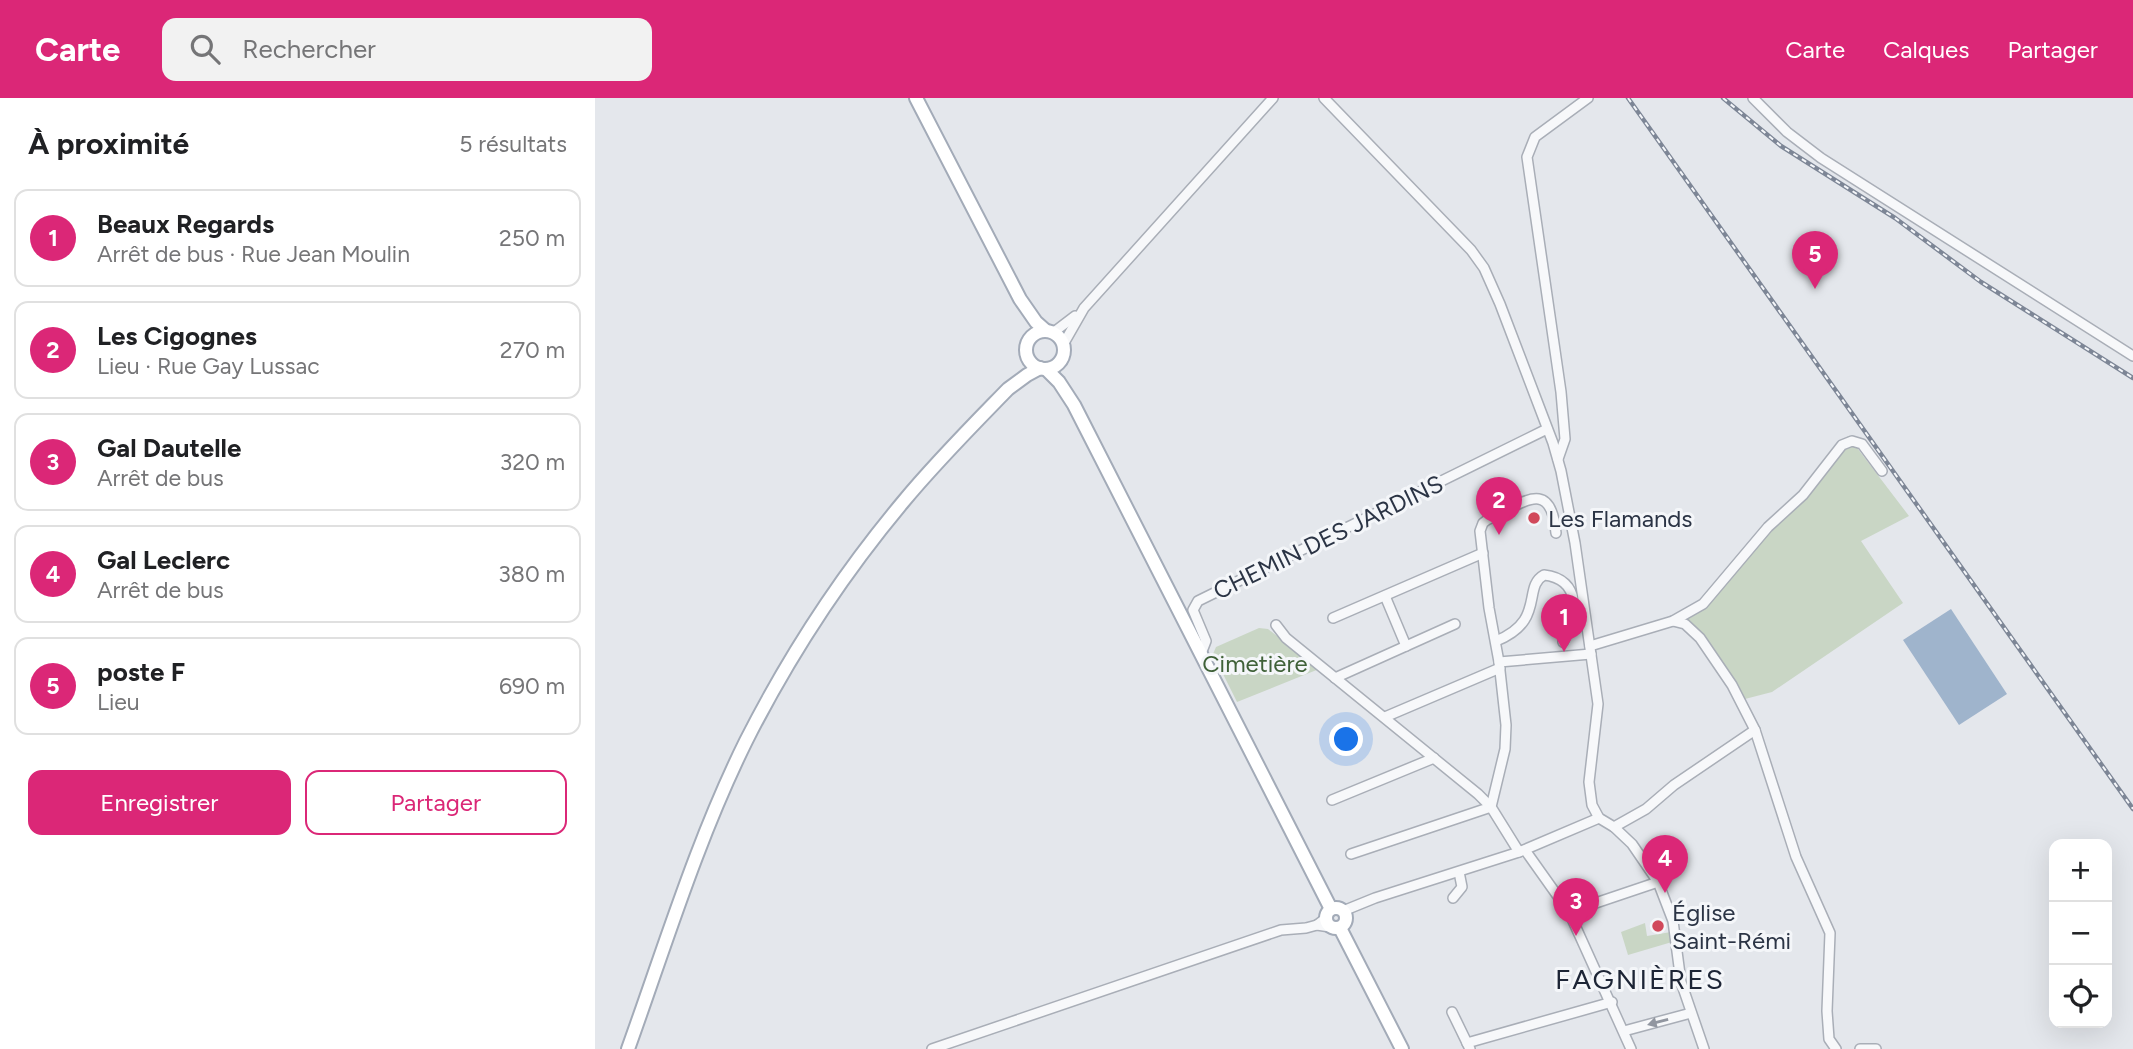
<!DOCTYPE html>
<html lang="fr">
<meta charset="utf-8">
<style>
:root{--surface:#fff;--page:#f2f2f2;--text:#202124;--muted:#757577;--line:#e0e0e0;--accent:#db2777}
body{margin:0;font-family:Figtree,sans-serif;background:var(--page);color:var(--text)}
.controls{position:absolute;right:21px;bottom:21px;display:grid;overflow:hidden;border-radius:14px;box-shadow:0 7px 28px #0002}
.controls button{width:63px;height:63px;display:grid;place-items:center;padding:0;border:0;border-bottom:2px solid var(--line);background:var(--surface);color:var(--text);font:35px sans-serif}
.you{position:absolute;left:752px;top:642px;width:24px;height:24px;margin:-18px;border:5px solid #fff;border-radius:50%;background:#1a73e8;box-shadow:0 0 0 10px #1a73e833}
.badge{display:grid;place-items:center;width:46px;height:46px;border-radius:50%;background:var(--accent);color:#fff;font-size:23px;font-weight:700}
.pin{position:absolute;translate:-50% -58px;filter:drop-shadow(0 2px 4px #0008)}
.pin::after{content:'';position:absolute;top:37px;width:24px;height:21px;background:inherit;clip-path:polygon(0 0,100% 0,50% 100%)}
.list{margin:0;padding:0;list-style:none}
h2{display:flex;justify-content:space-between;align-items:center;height:91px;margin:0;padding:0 28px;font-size:30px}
h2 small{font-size:23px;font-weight:400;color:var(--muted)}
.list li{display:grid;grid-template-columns:46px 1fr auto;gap:21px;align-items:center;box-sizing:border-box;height:98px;margin:0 14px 14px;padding:0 14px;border:2px solid var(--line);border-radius:14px}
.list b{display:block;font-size:26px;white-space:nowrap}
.list p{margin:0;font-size:23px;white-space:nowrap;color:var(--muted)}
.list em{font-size:23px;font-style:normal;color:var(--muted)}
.actions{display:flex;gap:14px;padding:21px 28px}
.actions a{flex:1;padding:16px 0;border:2px solid var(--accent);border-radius:14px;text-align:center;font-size:24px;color:var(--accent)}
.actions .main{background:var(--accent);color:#fff}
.icon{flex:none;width:38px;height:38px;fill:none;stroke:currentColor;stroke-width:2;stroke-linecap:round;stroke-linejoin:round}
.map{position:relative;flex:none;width:1538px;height:951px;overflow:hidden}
header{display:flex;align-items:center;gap:42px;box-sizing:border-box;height:98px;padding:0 35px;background:var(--accent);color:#fff}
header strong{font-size:33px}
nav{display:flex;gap:38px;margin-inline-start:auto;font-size:24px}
.search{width:490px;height:63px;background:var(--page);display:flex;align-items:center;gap:18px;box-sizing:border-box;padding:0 24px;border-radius:14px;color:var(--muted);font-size:26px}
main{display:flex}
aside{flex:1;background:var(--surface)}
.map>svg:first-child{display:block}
.green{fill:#c9d6c5}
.water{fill:#9fb4cc}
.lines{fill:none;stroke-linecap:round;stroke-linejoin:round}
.minor-casing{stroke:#a9aeb7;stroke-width:12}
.major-casing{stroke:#a3abb8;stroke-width:16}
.minor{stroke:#f7f8fa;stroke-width:9}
.major{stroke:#fff;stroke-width:12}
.rail-casing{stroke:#7d8696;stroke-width:4.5}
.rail{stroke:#f4f6f9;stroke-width:2;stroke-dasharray:5;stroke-linecap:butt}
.oneway{fill:#9196a0}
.poi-dot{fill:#d1495b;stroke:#f4f6f9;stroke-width:2.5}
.labels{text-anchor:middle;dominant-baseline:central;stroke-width:6;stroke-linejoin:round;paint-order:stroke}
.poi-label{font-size:24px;fill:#2b3445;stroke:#f4f6f9;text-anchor:start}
.street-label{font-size:24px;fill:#2b3445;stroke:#f4f6f9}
.park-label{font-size:24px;fill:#3f6138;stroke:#f4f6f9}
.quarter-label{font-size:28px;letter-spacing:2px;fill:#1d2536;stroke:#f4f6f9}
</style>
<header>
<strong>Carte</strong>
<div class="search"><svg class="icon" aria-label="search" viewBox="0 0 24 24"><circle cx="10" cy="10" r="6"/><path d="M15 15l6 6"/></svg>Rechercher</div>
<nav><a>Carte</a><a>Calques</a><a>Partager</a></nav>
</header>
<main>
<aside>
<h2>À proximité<small>5 résultats</small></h2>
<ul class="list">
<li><span class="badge">1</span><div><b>Beaux Regards</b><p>Arrêt de bus · Rue Jean Moulin</p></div><em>250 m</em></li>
<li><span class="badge">2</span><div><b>Les Cigognes</b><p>Lieu · Rue Gay Lussac</p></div><em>270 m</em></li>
<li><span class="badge">3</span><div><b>Gal Dautelle</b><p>Arrêt de bus</p></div><em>320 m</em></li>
<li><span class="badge">4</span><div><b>Gal Leclerc</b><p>Arrêt de bus</p></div><em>380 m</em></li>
<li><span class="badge">5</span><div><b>poste F</b><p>Lieu</p></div><em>690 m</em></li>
</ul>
<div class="actions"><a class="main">Enregistrer</a><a>Partager</a></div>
</aside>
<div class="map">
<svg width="1538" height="951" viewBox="0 0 1538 951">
<rect width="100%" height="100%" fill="#e4e7ec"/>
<!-- green -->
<g class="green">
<path d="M 1253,338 L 1314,418 L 1266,443 L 1308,505 L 1177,594 L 1150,601 L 1086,524 L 1225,374 Z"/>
<path d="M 664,530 L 673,531 L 724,571 L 642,604 L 618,556 L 621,549 Z"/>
<path d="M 1050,825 L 1052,838 L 1076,834 L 1077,844 L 1033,857 L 1026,834 Z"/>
</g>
<!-- water -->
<path class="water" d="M 1356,511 L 1412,596 L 1364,627 L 1308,542 Z"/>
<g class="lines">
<defs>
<g id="minor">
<path d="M 729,0 L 876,152 L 889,170 L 905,206 L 958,345 L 966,373 L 980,445 L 1003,606 L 994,684 L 997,707 L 1004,720 L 1019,729 L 1037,746 L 1063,784 L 1078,823 L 1086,884 L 1109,951"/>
<path d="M 1158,0 L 1192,34 L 1226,60 L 1538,258"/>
<path d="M 459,234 L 480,218"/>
<path d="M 469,245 L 489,210 L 678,0"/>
<path d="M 963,361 L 970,341 L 966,294 L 932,59 L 940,39 L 993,0"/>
<path d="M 790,498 L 811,548"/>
<path d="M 738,520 L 888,455"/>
<path d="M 1078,523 L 1090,526 L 1105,540 L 1137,587 L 1160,632 L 1201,759 L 1235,835 L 1232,913 L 1234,941 L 1241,951"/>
<path d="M 681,527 L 691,540 L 883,696 L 896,709 L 756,756"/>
<path d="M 901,543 C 951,523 927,489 949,477 C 987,481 983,519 968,544"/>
<path d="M 995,548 L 1078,523 L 1108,506 L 1173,429 L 1208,397 L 1247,347 L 1257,343 L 1267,346 L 1287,373"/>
<path d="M 606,556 L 611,543 L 598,512 L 603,503 L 952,331"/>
<path d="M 904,564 L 996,556"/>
<path d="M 740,580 L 860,526"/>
<path d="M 790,619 L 905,570"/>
<path d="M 737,702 L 839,660"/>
<path d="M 1019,729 L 1051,711 L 1079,687 L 1160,632"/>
<path d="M 930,752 L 974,814 L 1036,951"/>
<path d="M 924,754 L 896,709 L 910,651 L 911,627 L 904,564 L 894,510 L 885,433 L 888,425 L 892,422 C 927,406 956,378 961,435"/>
<path d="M 858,800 L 867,789 L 864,774"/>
<path d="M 748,813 L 780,800 L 924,754 L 1004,720"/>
<path d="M 974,814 L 1063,784"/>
<path d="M 731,820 L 722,827 L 735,829"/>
<path d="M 857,914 L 875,951"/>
<path d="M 1029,933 L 1096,915"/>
<path d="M 872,945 L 1017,904"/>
<path d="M 337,951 L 686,832 L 711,830 L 722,827"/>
<path d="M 1265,951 L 1281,951"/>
</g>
<g id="major">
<path d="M 321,0 L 425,201 L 441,224 L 450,232"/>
<circle cx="450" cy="252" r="19"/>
<path d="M 451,271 L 464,284 L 479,307 L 736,811"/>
<circle cx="741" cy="820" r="10"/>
<path d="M 745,830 L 807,951"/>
<path d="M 33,951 C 70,848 102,742 151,643 C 194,558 247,477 308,404 C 341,364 377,328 413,291 L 432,277 L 445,270"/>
</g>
</defs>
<!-- minor casing -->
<use href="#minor" class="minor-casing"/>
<!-- major casing -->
<use href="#major" class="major-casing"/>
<!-- minor -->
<use href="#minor" class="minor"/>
<!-- major -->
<use href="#major" class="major"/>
<defs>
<g id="rail">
<path d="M 1033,0 L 1538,711"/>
<path d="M 1128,0 L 1186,48 L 1300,120 L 1386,184 L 1538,280"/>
</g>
</defs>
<!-- rail casing -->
<use href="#rail" class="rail-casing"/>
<!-- rail -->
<use href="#rail" class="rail"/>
</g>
<!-- one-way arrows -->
<defs><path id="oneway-solid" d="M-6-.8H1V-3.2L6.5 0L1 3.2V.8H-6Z" transform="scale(1.75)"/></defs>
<use class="oneway" href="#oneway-solid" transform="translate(1063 924) rotate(165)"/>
<!-- markers -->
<g class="poi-dot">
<circle cx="939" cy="420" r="7"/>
<circle cx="1063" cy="828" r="7"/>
</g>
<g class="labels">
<!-- poi labels -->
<g class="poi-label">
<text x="953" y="420">Les Flamands</text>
<text x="1077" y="814">Église<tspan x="1077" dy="28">Saint-Rémi</tspan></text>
</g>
<!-- street labels -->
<g class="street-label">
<text transform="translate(733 439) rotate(-26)">CHEMIN DES JARDINS</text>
</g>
<!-- park labels -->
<g class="park-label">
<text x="660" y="565">Cimetière</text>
</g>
<!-- quarter labels -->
<g class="quarter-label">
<text x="1045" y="881">FAGNIÈRES</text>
</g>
</g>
</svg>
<div class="controls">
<button>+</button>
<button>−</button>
<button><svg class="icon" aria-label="locate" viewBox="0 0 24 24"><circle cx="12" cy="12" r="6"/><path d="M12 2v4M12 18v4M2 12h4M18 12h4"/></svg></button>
</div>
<div class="you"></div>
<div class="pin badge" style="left:969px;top:554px">1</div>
<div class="pin badge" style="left:904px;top:437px">2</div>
<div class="pin badge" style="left:981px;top:838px">3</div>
<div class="pin badge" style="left:1070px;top:795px">4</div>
<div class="pin badge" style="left:1220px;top:191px">5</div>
</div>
</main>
